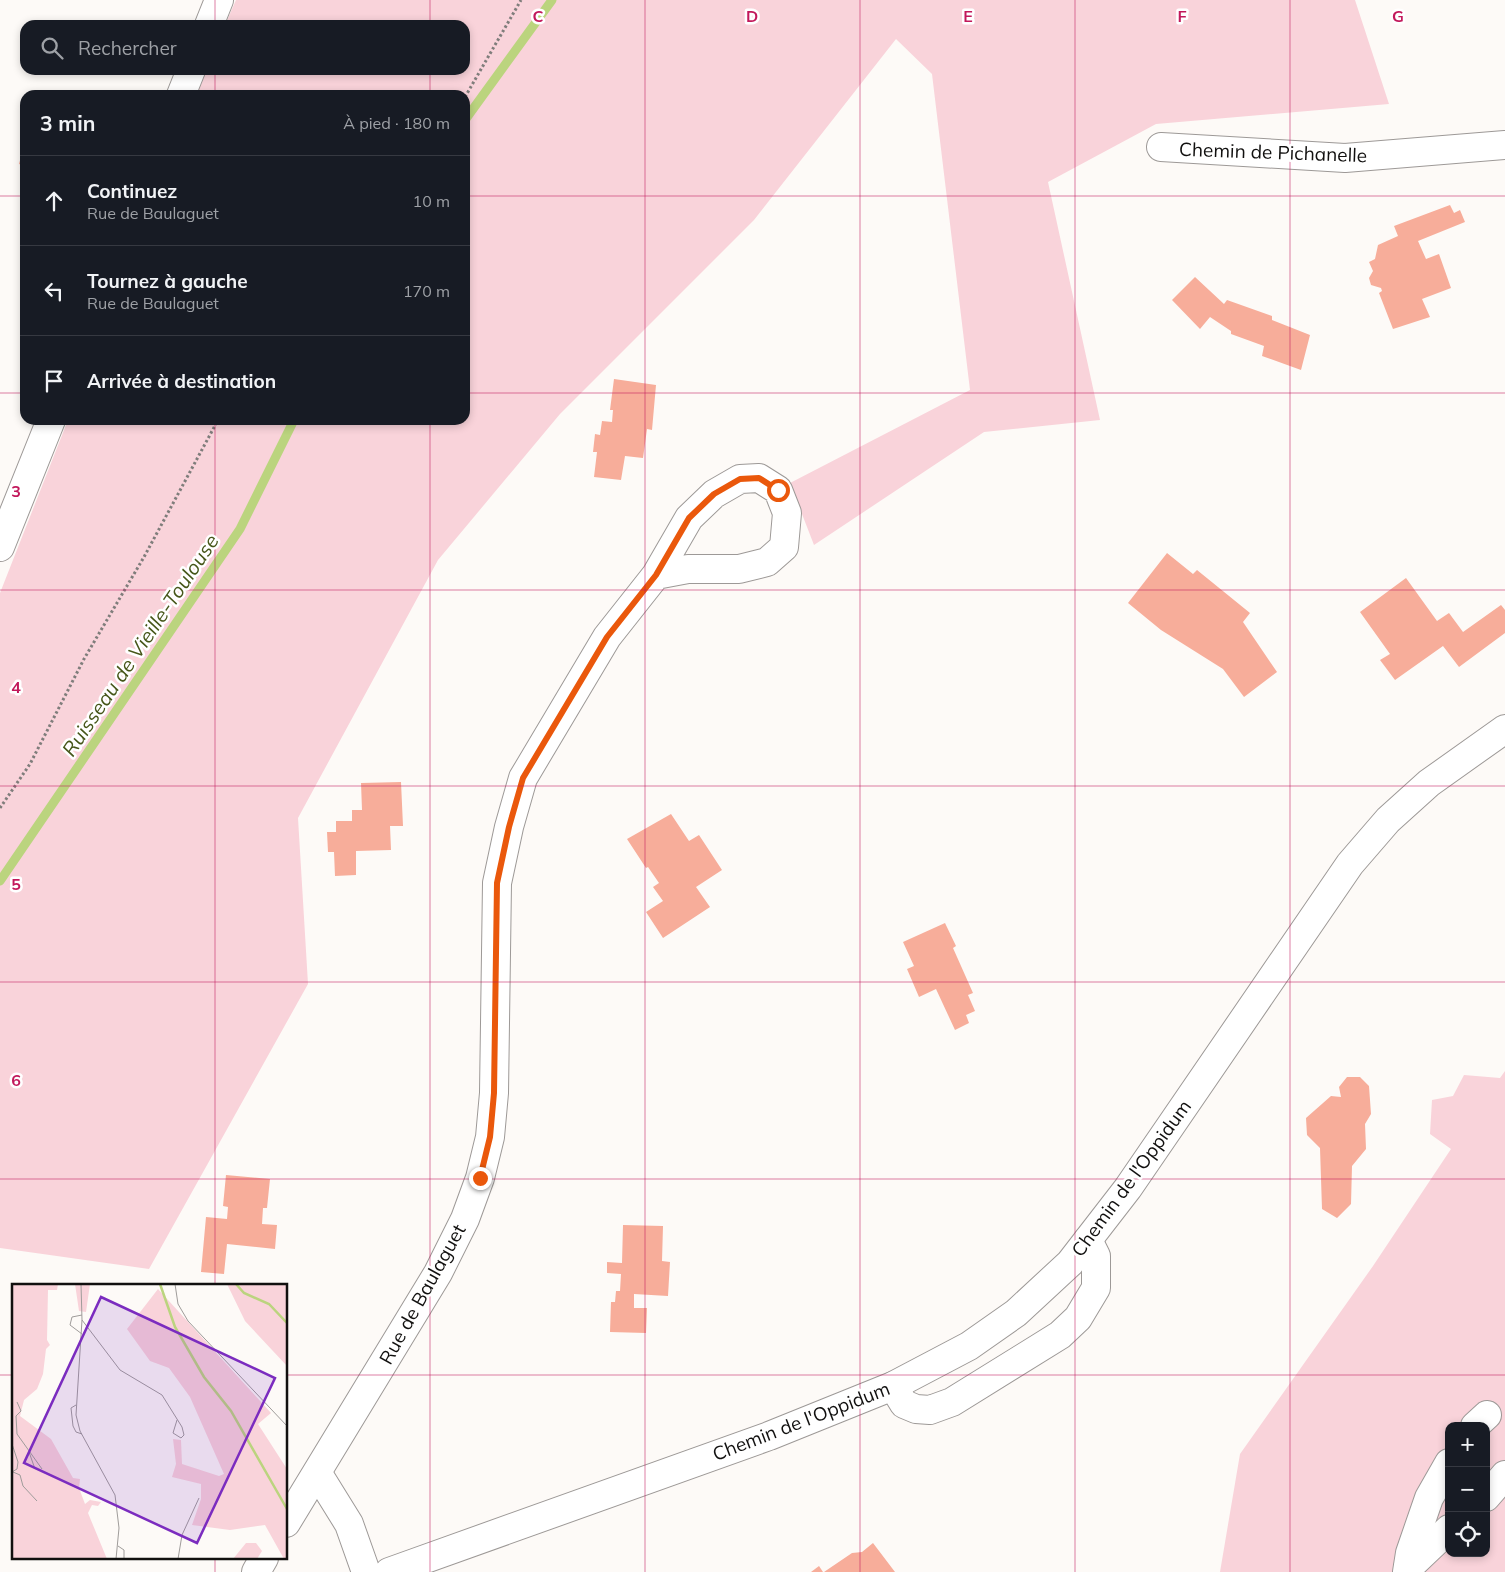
<!DOCTYPE html>
<html lang="fr">
<meta charset="utf-8">
<style>
:root{--surface:#171b24;--page:#20242c;--text:#f1f3f6;--muted:#9ea1a6;--line:#363941}
body{margin:0;font-family:Mulish,sans-serif;background:var(--page);color:var(--text)}
.controls{position:absolute;right:15px;bottom:15px;display:grid;overflow:hidden;border-radius:10px;box-shadow:0 2px 8px #0003}
.controls button{width:45px;height:45px;display:grid;place-items:center;padding:0;border:0;border-bottom:1px solid var(--line);background:var(--surface);color:var(--text);font:25px sans-serif}
.stop{position:absolute;width:15px;height:15px;margin:-11px;border:4px solid #ea580c;border-radius:50%;background:#fff}
.stop.end{background:#ea580c;border-color:#fff;box-shadow:0 1px 5px #0008}
.list{margin:0;padding:0;list-style:none}
h2{display:flex;justify-content:space-between;align-items:center;height:65px;margin:0;padding:0 20px;font-size:21px}
h2 small{font-size:16px;font-weight:400;color:var(--muted)}
.list li{display:grid;grid-template-columns:32px 1fr auto;gap:15px;align-items:center;box-sizing:border-box;height:90px;padding:0 20px;border-top:1px solid var(--line)}
.list b{display:block;font-size:19px;white-space:nowrap}
.list p{margin:0;font-size:16px;white-space:nowrap;color:var(--muted)}
.list em{font-size:16px;font-style:normal;color:var(--muted)}
.icon{flex:none;width:28px;height:28px;fill:none;stroke:currentColor;stroke-width:2;stroke-linecap:round;stroke-linejoin:round}
.map{position:relative;flex:none;width:1505px;height:1572px;overflow:hidden}
.search{position:absolute;background:var(--surface);box-shadow:0 2px 8px #0003;left:20px;top:20px;width:450px;height:55px;display:flex;align-items:center;gap:12px;box-sizing:border-box;padding:0 18px;border-radius:15px;color:var(--muted);font-size:19px}
.panel{position:absolute;background:var(--surface);box-shadow:0 2px 8px #0003;left:20px;top:90px;width:450px;height:335px;border-radius:15px}
.map>svg:first-child{display:block}
.green{fill:#f9d3da;fill-rule:evenodd}
.lines{fill:none;stroke-linecap:round;stroke-linejoin:round}
.stream{stroke:#bbd47e;stroke-width:9}
.building{fill:#f7ad9a}
.minor-casing{stroke:#9d9997;stroke-width:30}
.path{stroke:#7f7d7b;stroke-width:3;stroke-dasharray:2.5 2.5;stroke-linecap:butt}
.minor{stroke:#fff;stroke-width:28}
.route{stroke:#ea580c;stroke-width:6}
.grid{fill:none;stroke:#c2185b;stroke-width:1;stroke-opacity:0.55}
.labels{text-anchor:middle;dominant-baseline:central;stroke-width:5;stroke-linejoin:round;paint-order:stroke}
.street-label{font-size:19px;fill:#11100f;stroke:#fff}
.water-label{font-size:20px;font-style:italic;fill:#465619;stroke:#fff}
.inset-river{fill:none;stroke:#bbd47e;stroke-width:2.5}
.inset-road{fill:none;stroke:#9f9c9a;stroke-width:1}
.view{fill:#7b2cbf;fill-opacity:0.15;stroke:#7b2cbf;stroke-width:2.5}
.inset-edge{fill:none;stroke:#11100f;stroke-width:2.5}
.grid-label{font-size:16px;text-anchor:middle;font-weight:bold;fill:#c2185b;stroke:#fff;stroke-width:5;stroke-linejoin:round;paint-order:stroke}
</style>
<div class="map">
<svg width="1505" height="1572" viewBox="0 0 1505 1572">
<rect width="100%" height="100%" fill="#fdfaf7"/>
<!-- green -->
<g class="green">
<path d="M 236,0 L 1355,0 L 1389,104 L 1156,124 L 1048,182 L 1100,420 L 984,432 L 814,545 L 790,483 L 970,390 L 932,74 L 896,39 L 754,220 L 560,414 L 438,560 L 298,818 L 308,984 L 149,1269 L 0,1248 L 0,593 L 68,420 L 465,420 L 465,95 L 195,95 L 206,70 L 465,70 L 465,25 L 225,25 Z"/>
<path d="M 1505,1071 L 1505,1572 L 1220,1572 L 1240,1454 L 1373,1266 L 1451,1149 L 1430,1134 L 1432,1100 L 1453,1096 L 1464,1075 L 1500,1078 ZM 1449,1426 L 1486,1426 L 1486,1553 L 1449,1553 Z"/>
</g>
<g class="lines">
<!-- stream -->
<g class="stream">
<path d="M 465,120 L 552,0"/>
<path d="M 0,881 L 240,529 L 294,420"/>
</g>
</g>
<!-- building -->
<g class="building">
<path d="M 25,142 L 25,166 L 19,164 Z"/>
<path d="M 1450,205 L 1454,213 L 1460,210 L 1465,222 L 1418,241 L 1426,259 L 1439,254 L 1451,288 L 1422,299 L 1430,317 L 1393,329 L 1379,293 L 1382,291 L 1381,288 L 1371,285 L 1369,278 L 1373,271 L 1369,262 L 1375,259 L 1378,245 L 1398,236 L 1394,226 Z"/>
<path d="M 1195,277 L 1224,304 L 1227,300 L 1272,316 L 1272,320 L 1310,335 L 1301,370 L 1262,356 L 1264,346 L 1231,334 L 1231,331 L 1210,317 L 1200,329 L 1172,300 Z"/>
<path d="M 614,379 L 656,385 L 652,430 L 647,429 L 643,458 L 625,456 L 621,480 L 594,477 L 597,452 L 593,452 L 595,434 L 600,435 L 602,421 L 612,422 L 613,410 L 610,410 Z"/>
<path d="M 1167,553 L 1193,574 L 1197,570 L 1250,613 L 1243,622 L 1277,672 L 1244,697 L 1223,669 L 1161,630 L 1128,603 Z"/>
<path d="M 1406,578 L 1437,621 L 1449,613 L 1463,632 L 1501,605 L 1505,610 L 1505,633 L 1459,667 L 1443,646 L 1395,680 L 1380,660 L 1390,654 L 1360,612 Z"/>
<path d="M 401,782 L 403,826 L 390,826 L 391,850 L 356,851 L 356,875 L 335,876 L 334,852 L 328,852 L 327,832 L 336,832 L 336,821 L 352,821 L 352,810 L 362,810 L 361,783 Z"/>
<path d="M 671,814 L 689,841 L 699,835 L 722,870 L 696,887 L 710,907 L 663,938 L 646,912 L 663,901 L 653,887 L 659,883 L 648,867 L 646,868 L 627,839 Z"/>
<path d="M 945,923 L 956,946 L 953,948 L 973,993 L 968,995 L 975,1011 L 966,1015 L 969,1023 L 955,1030 L 936,989 L 919,997 L 907,969 L 914,966 L 903,942 Z"/>
<path d="M 1347,1077 L 1360,1077 L 1369,1086 L 1371,1114 L 1365,1124 L 1366,1149 L 1352,1166 L 1351,1204 L 1337,1218 L 1322,1209 L 1320,1148 L 1307,1135 L 1306,1118 L 1331,1096 L 1341,1097 L 1339,1087 Z"/>
<path d="M 226,1175 L 270,1179 L 267,1208 L 263,1208 L 262,1224 L 277,1225 L 275,1249 L 227,1244 L 224,1274 L 201,1272 L 206,1217 L 227,1219 L 228,1207 L 223,1206 Z"/>
<path d="M 623,1225 L 663,1226 L 662,1261 L 670,1262 L 668,1296 L 634,1294 L 634,1308 L 647,1308 L 646,1333 L 610,1332 L 611,1302 L 615,1302 L 616,1291 L 620,1291 L 621,1274 L 607,1273 L 607,1262 L 622,1263 Z"/>
<path d="M 873,1543 L 895,1572 L 824,1572 L 852,1553 L 862,1552 Z"/>
<path d="M 819,1566 L 823,1572 L 811,1572 Z"/>
</g>
<g class="lines">
<defs>
<g id="minor">
<path d="M 209,25 L 219,0"/>
<path d="M 181,95 L 191,70"/>
<path d="M 1161,147 L 1345,158 L 1505,145"/>
<path d="M 0,547 L 51,420"/>
<path d="M 893,1386 L 904,1404 L 916,1409 L 930,1410 L 952,1402 L 1060,1335 L 1078,1318 L 1096,1288 L 1096,1256 L 1088,1240"/>
<path d="M 1475,1426 L 1487,1415"/>
<path d="M 318,1474 L 349,1524 L 366,1572"/>
<path d="M 1486,1497 L 1505,1475"/>
<path d="M 286,1523 L 438,1273 L 465,1219 L 480,1178 L 490,1137 L 494,1093 L 497,883 L 509,827 L 523,778 L 607,637 L 656,575 L 689,518 L 714,494 L 740,479 L 759,478 L 778,490 L 787,513 L 784,547 L 767,562 L 739,569 L 688,569 L 656,575"/>
<path d="M 1408,1568 L 1449,1529"/>
<path d="M 256,1572 L 264,1558"/>
<path d="M 389,1572 L 769,1436 L 893,1386 L 969,1346 L 1016,1313 L 1070,1263 L 1128,1188 L 1350,864 L 1388,820 L 1429,783 L 1505,729"/>
<path d="M 1407,1572 L 1410,1553 L 1429,1498 L 1449,1463"/>
</g>
</defs>
<!-- minor casing -->
<use href="#minor" class="minor-casing"/>
<!-- path -->
<g class="path">
<path d="M 465,97 L 521,0"/>
<path d="M 0,808 L 30,764 L 84,659 L 144,557 L 218,420"/>
</g>
<!-- minor -->
<use href="#minor" class="minor"/>
</g>
<g class="lines">
<!-- route -->
<path class="route" d="M 480,1178 L 490,1137 L 494,1093 L 497,883 L 509,827 L 523,778 L 607,637 L 656,575 L 689,518 L 714,494 L 740,479 L 759,478 L 778,490"/>
</g>
<!-- grid -->
<path class="grid" d="M 215,0 L 215,25M 430,0 L 430,25M 645,0 L 645,1572M 860,0 L 860,1572M 1075,0 L 1075,1572M 1290,0 L 1290,1572M 215,70 L 215,95M 430,70 L 430,95M 0,196 L 25,196M 465,196 L 1505,196M 0,393 L 25,393M 465,393 L 1505,393M 215,420 L 215,1286M 430,420 L 430,1572M 0,590 L 1505,590M 0,786 L 1505,786M 0,982 L 1505,982M 0,1179 L 1505,1179M 0,1375 L 14,1375M 286,1375 L 1505,1375M 215,1558 L 215,1572"/>
<g class="labels">
<!-- street labels -->
<g class="street-label">
<text transform="translate(1273 152) rotate(2)">Chemin de Pichanelle</text>
<text transform="translate(1131 1178) rotate(-54)">Chemin de l'Oppidum</text>
<text transform="translate(422 1294) rotate(-61)">Rue de Baulaguet</text>
<text transform="translate(801 1421) rotate(-21)">Chemin de l'Oppidum</text>
</g>
<!-- water labels -->
<g class="water-label">
<text transform="translate(140 645) rotate(-56)">Ruisseau de Vieille-Toulouse</text>
</g>
</g>
<!-- overview -->
<g transform="translate(12 1284)">
<rect width="275" height="275" fill="#fdfaf7"/>
<path d="M 0,0 L 46,0 L 45,6 L 36,6 L 35,56 L 38,61 L 34,65 L 31,90 L 25,105 L 12,116 L 8,132 L 39,155 L 61,194 L 68,195 L 67,204 L 73,220 L 78,216 L 89,218 L 86,222 L 80,221 L 76,229 L 95,275 L 1,275 L 0,271 ZM 63,0 L 78,0 L 74,28 L 67,27 ZM 215,0 L 275,0 L 275,82 L 233,37 ZM 146,5 L 259,129 L 246,140 L 275,185 L 275,275 L 272,275 L 253,241 L 218,246 L 180,241 L 189,215 L 189,200 L 160,193 L 164,180 L 161,155 L 169,156 L 170,180 L 207,192 L 212,190 L 178,113 L 157,84 L 138,77 L 115,45 ZM 234,259 L 244,259 L 250,267 L 245,275 L 221,275 Z" fill="#f9d3da"/>
<path class="inset-river" d="M 148,0 L 163,43 L 192,93 L 219,127 L 275,225M 224,0 L 232,9 L 257,20 L 275,39"/>
<path class="inset-road" d="M 69,0 L 70,36 L 64,131 L 68,147 L 103,211 L 107,244 L 104,275M 163,0 L 166,20 L 176,37 L 275,142M 70,36 L 108,86 L 150,111 L 170,143 L 172,151 L 169,154 L 161,149 L 165,136M 70,50 L 58,41 L 60,33 L 70,31M 5,118 L 9,127 L 4,132 L 5,150 L 30,185M 64,121 L 59,124 L 61,142 L 64,148 L 70,150M 0,160 L 6,178 L 5,185 L 0,188M 17,168 L 23,185M 1,188 L 8,191 L 11,202 L 25,217M 106,262 L 112,266 L 112,275M 166,275 L 170,251 L 187,214"/>
<path class="view" d="M 89,13 L 263,94 L 185,259 L 12,179 Z"/>
<rect width="275" height="275" class="inset-edge"/>
</g>
<g class="grid-label">
<text x="538" y="22">C</text>
<text x="752" y="22">D</text>
<text x="968" y="22">E</text>
<text x="1182" y="22">F</text>
<text x="1398" y="22">G</text>
<text x="16" y="497">3</text>
<text x="16" y="693">4</text>
<text x="16" y="890">5</text>
<text x="16" y="1086">6</text>
</g>
</svg>
<div class="controls">
<button>+</button>
<button>−</button>
<button><svg class="icon" aria-label="locate" viewBox="0 0 24 24"><circle cx="12" cy="12" r="6"/><path d="M12 2v4M12 18v4M2 12h4M18 12h4"/></svg></button>
</div>
<div class="stop" style="left:778px;top:490px"></div>
<div class="stop end" style="left:480px;top:1178px"></div>
<div class="search"><svg class="icon" aria-label="search" viewBox="0 0 24 24"><circle cx="10" cy="10" r="6"/><path d="M15 15l6 6"/></svg>Rechercher</div>
<section class="panel">
<h2>3 min<small>À pied · 180 m</small></h2>
<ul class="list">
<li><svg class="icon" aria-label="ahead" viewBox="0 0 24 24"><path d="M12 20V5M6 11l6-6 6 6"/></svg><div><b>Continuez</b><p>Rue de Baulaguet</p></div><em>10 m</em></li>
<li><svg class="icon" aria-label="left" viewBox="0 0 24 24"><path d="M17 20v-9H6M10 6l-5 5 5 5"/></svg><div><b>Tournez à gauche</b><p>Rue de Baulaguet</p></div><em>170 m</em></li>
<li><svg class="icon" aria-label="arrive" viewBox="0 0 24 24"><path d="M6 21V4h12l-3 4 3 4H6"/></svg><div><b>Arrivée à destination</b></div></li>
</ul>
</section>
</div>
